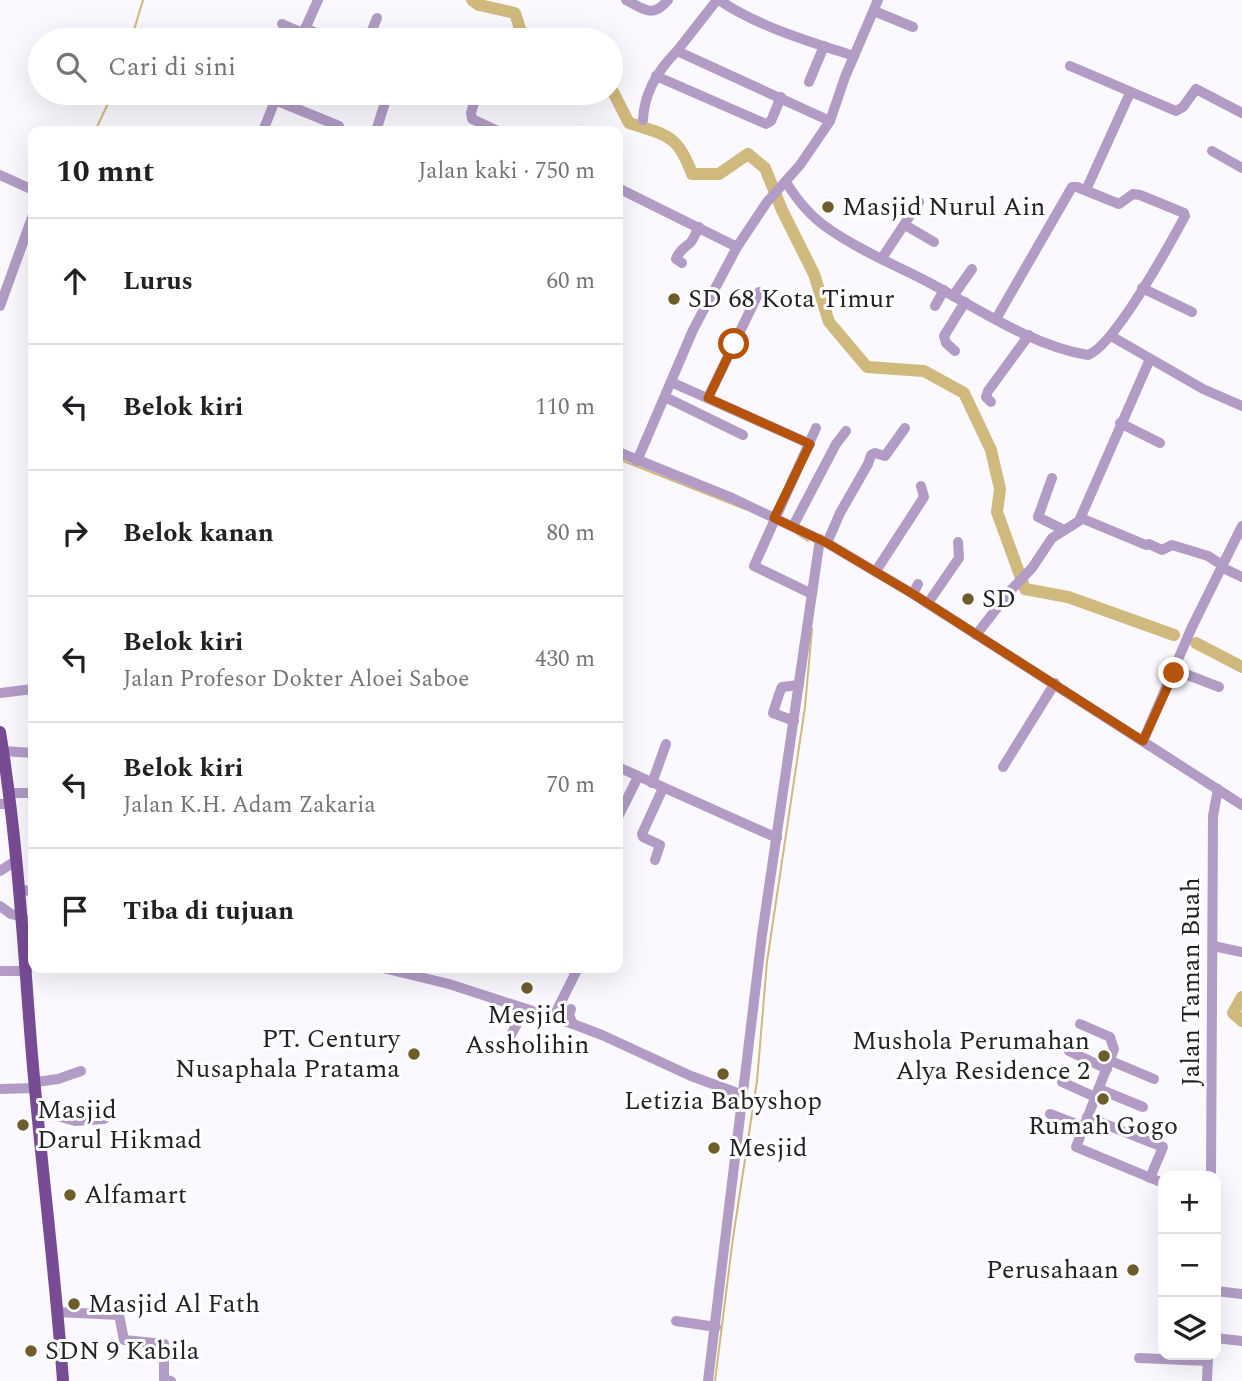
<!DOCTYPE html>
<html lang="id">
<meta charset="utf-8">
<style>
:root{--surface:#fff;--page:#f6f6f6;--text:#202124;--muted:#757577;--line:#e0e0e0}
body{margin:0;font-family:Spectral,serif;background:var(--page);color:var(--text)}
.controls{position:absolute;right:21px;bottom:21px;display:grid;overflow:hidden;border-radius:14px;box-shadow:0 7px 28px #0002}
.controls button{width:63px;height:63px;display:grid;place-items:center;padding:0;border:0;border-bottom:2px solid var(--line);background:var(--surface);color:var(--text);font:35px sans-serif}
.stop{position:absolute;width:21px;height:21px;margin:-16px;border:5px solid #b45309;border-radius:50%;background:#fff}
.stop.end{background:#b45309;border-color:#fff;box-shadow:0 2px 7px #0008}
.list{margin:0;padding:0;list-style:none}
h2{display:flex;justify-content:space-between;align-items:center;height:91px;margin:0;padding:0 28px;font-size:30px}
h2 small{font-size:23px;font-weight:400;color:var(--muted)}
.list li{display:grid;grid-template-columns:46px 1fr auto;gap:21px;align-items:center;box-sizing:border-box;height:126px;padding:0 28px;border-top:2px solid var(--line)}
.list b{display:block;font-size:26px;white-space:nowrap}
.list p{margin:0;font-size:23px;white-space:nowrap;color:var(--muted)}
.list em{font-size:23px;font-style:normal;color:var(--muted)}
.icon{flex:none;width:38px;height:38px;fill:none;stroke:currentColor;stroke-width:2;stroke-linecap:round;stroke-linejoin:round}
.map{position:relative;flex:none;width:1242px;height:1381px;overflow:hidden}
.search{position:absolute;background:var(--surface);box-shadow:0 7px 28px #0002;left:28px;top:28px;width:595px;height:77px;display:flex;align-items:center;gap:18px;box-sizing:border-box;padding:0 24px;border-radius:38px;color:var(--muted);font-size:26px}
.panel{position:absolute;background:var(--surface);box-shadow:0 7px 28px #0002;left:28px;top:126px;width:595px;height:847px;border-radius:14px}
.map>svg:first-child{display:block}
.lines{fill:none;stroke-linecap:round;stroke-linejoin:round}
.stream{stroke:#d0b97d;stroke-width:2}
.river{stroke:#d0b97d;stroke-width:12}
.minor{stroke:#b29cc5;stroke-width:10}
.major{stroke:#774c95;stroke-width:12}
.route{stroke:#b45309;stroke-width:9}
.poi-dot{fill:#6e5c2b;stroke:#fff;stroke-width:2.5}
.labels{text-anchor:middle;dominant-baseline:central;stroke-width:6;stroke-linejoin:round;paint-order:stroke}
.poi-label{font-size:26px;fill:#252228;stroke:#fff;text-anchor:start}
.street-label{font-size:26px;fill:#252228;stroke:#fff}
</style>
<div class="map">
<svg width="1242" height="1381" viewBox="0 0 1242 1381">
<rect width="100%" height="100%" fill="#fbf8ff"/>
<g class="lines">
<!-- stream -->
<g class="stream">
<path d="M 131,40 L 143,0"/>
<path d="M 95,131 L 113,93"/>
<path d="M 618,459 L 745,509"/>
<path d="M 797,534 L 808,541"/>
<path d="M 715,1381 L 733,1238 L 757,1081 L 767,962 L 805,707 L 812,629"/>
</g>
<!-- river -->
<g class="river">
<path d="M 472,0 L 479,5 L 515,13 L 521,32 L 518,40"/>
<path d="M 611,88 L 629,123 C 667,135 678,135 692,174 L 719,174 L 748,154 L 765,168 L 782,210 L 814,274 L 829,322 L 867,367 L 924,371 L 964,393 L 991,450 L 1000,489 L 997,512 L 1025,589 L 1068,597 L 1174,635"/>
<path d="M 1196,643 L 1242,667"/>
<path d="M 1242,997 L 1233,1013 L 1242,1021"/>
</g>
<!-- minor -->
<g class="minor">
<path d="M 626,0 C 644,9 652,19 668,0"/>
<path d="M 719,0 C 759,27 808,41 854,56"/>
<path d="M 874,11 L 913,27"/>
<path d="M 282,24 L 303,33"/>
<path d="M 305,28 L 332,40"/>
<path d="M 300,40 L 318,0"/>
<path d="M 368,40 L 377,18"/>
<path d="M 677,51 L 717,0"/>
<path d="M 1070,66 L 1176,111 L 1183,107 L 1196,89 L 1242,113"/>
<path d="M 656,76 L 766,124 L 771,121 L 781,97"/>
<path d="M 809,82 L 824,46"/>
<path d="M 477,93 L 471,113 L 472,119 L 498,131"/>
<path d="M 275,100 L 339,126"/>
<path d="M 643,120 C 644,93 659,69 677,51 L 830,121"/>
<path d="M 263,131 L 278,93"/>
<path d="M 376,131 L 388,93"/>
<path d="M 1212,151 L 1242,168"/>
<path d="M 0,175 L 33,190"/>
<path d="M 786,182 C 797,200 811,217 829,229 C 859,250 895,265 928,282 C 977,308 1032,346 1088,355 C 1114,346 1170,244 1185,216 L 1184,213 L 1140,195 L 1133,194 L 1119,204 L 1077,187 L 1072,187 L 996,319"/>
<path d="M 618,188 L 737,247"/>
<path d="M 1086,190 L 1130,93"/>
<path d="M 905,225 L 934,242"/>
<path d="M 882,258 L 919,202"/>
<path d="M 682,263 L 676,259 C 679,251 684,248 690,243 C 694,239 696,232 699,227"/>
<path d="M 1142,288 L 1192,312"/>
<path d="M 953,296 L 972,269"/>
<path d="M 0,306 L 33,215"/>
<path d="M 935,306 L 944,290"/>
<path d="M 1111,336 L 1203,389 L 1242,406"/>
<path d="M 955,351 L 946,343 L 944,336 L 965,302"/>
<path d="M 671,382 L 810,444"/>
<path d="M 665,397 L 743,435"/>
<path d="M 708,398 L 759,292"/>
<path d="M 991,402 L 986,397 L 988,391 L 1029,335"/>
<path d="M 1120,423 L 1160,443"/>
<path d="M 618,452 L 732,498 L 827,543 L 913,594 L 1242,805"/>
<path d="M 637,461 L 693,330 L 737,247 L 767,202 L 800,165 L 830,121 L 845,77 L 878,0"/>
<path d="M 1052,478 L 1038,517 L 1064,530"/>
<path d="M 1081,518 L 1146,545 L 1149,544 L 1162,550 L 1172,545 L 1208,556 L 1222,565"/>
<path d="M 793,526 L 836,444 L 846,431"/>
<path d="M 827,543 L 840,513 L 868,464 L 871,455 L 875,453 L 885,456 L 905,428"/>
<path d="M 1221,567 L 1242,577"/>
<path d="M 876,571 L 924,497 L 921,486"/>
<path d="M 812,594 L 754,566 L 816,428"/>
<path d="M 913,594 L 918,584"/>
<path d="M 928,603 L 959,558 L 958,542"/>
<path d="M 976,635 L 1011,590 L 1032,568 L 1052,538 L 1079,521 L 1150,359"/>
<path d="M 1176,666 L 1188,675 L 1219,687"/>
<path d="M 0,693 L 33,689"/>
<path d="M 794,721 L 773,713 C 774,710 780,690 782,687 L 799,685"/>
<path d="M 1143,741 L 1192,627 L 1242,526"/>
<path d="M 3,751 L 33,753"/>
<path d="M 618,767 L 777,838"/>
<path d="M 1003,767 L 1055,683"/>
<path d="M 652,783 L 666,744"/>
<path d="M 10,793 L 33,793"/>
<path d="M 0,804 L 11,804"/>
<path d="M 618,817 L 638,777"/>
<path d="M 655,860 L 660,845 L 643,837 L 642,834 L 663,788"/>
<path d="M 0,871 L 17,860"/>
<path d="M 20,890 L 33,891"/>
<path d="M 0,906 L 11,914 L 23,917"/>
<path d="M 1213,946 L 1242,952"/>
<path d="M 383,968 L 449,984 L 573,1024 L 602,1035 L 691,1076 L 743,1095"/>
<path d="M 0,971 L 27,971"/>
<path d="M 571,1009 L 569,1015 L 573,1024"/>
<path d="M 553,1018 L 578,968"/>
<path d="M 1080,1024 L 1110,1037 L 1114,1049 L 1076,1147 L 1163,1183"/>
<path d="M 511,1035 L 525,1009"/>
<path d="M 1069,1051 L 1107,1069"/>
<path d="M 1111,1061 L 1154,1079"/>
<path d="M 36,1082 L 58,1079 L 81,1071"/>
<path d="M 1062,1082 L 1095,1097"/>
<path d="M 0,1089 L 36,1088"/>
<path d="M 1099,1089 L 1143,1107"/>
<path d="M 1050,1114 L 1084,1127"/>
<path d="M 38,1115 L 54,1115 L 75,1121 L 104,1119"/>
<path d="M 1087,1117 L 1163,1147 L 1150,1178"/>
<path d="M 1211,1176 L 1213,816 L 1218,789"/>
<path d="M 1216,1291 L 1242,1294"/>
<path d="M 57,1312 L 119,1315 L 124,1340 L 164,1344 L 164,1379 L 171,1381"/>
<path d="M 676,1321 L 716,1327"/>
<path d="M 1216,1338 L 1242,1341"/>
<path d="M 1139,1358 L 1208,1361"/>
<path d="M 708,1381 L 762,935 L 820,539"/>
<path d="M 1207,1381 L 1208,1355"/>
</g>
<!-- major -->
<path class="major" d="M 0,732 C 17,836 23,939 31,1043 C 40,1156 55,1268 63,1381"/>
</g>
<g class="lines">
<!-- route -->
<path class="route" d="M 734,344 L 708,398 L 810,444 L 774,518 L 827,543 L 913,594 L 1143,741 L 1174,673"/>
</g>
<!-- markers -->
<g class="poi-dot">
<circle cx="828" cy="207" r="7"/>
<circle cx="674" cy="299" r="7"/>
<circle cx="968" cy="599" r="7"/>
<circle cx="527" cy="988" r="7"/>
<circle cx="414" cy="1054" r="7"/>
<circle cx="1104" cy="1056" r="7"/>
<circle cx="723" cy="1074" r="7"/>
<circle cx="1103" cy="1099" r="7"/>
<circle cx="23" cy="1125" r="7"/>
<circle cx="714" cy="1148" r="7"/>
<circle cx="70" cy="1195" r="7"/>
<circle cx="1133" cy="1270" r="7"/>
<circle cx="74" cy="1304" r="7"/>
<circle cx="31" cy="1351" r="7"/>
</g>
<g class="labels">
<!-- poi labels -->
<g class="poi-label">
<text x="842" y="207">Masjid Nurul Ain</text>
<text x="688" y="299">SD 68 Kota Timur</text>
<text x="982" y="599">SD</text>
<text x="527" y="1015" text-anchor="middle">Mesjid<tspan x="527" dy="30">Assholihin</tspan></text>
<text x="400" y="1039" text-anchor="end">PT. Century<tspan x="400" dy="30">Nusaphala Pratama</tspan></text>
<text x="1090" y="1041" text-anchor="end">Mushola Perumahan<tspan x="1090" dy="30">Alya Residence 2</tspan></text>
<text x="723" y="1101" text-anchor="middle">Letizia Babyshop</text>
<text x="37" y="1110">Masjid<tspan x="37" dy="30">Darul Hikmad</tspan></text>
<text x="1103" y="1126" text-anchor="middle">Rumah Gogo</text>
<text x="728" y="1148">Mesjid</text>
<text x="84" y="1195">Alfamart</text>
<text x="1119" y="1270" text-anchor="end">Perusahaan</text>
<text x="88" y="1304">Masjid Al Fath</text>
<text x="45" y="1351">SDN 9 Kabila</text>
</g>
<!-- street labels -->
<g class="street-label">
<text transform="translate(1191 982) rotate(-90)">Jalan Taman Buah</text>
</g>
</g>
</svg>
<div class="controls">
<button>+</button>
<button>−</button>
<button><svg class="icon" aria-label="layers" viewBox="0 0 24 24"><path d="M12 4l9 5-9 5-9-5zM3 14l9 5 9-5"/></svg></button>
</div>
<div class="stop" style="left:734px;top:344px"></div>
<div class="stop end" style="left:1174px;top:673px"></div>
<div class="search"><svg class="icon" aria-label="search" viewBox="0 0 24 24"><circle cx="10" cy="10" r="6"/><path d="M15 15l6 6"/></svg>Cari di sini</div>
<section class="panel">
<h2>10 mnt<small>Jalan kaki · 750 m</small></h2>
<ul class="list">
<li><svg class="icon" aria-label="ahead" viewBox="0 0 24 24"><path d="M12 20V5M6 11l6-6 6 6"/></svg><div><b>Lurus</b></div><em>60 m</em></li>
<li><svg class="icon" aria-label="left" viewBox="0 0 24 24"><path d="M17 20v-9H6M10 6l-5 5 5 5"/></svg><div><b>Belok kiri</b></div><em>110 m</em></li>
<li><svg class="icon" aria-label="right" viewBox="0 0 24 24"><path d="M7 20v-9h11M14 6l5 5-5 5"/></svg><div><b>Belok kanan</b></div><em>80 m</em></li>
<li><svg class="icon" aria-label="left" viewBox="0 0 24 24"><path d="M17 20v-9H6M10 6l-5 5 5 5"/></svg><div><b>Belok kiri</b><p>Jalan Profesor Dokter Aloei Saboe</p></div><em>430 m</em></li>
<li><svg class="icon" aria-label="left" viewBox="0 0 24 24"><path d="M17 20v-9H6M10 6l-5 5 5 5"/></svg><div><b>Belok kiri</b><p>Jalan K.H. Adam Zakaria</p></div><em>70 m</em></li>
<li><svg class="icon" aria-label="arrive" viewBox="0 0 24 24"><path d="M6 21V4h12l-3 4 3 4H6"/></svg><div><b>Tiba di tujuan</b></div></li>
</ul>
</section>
</div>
